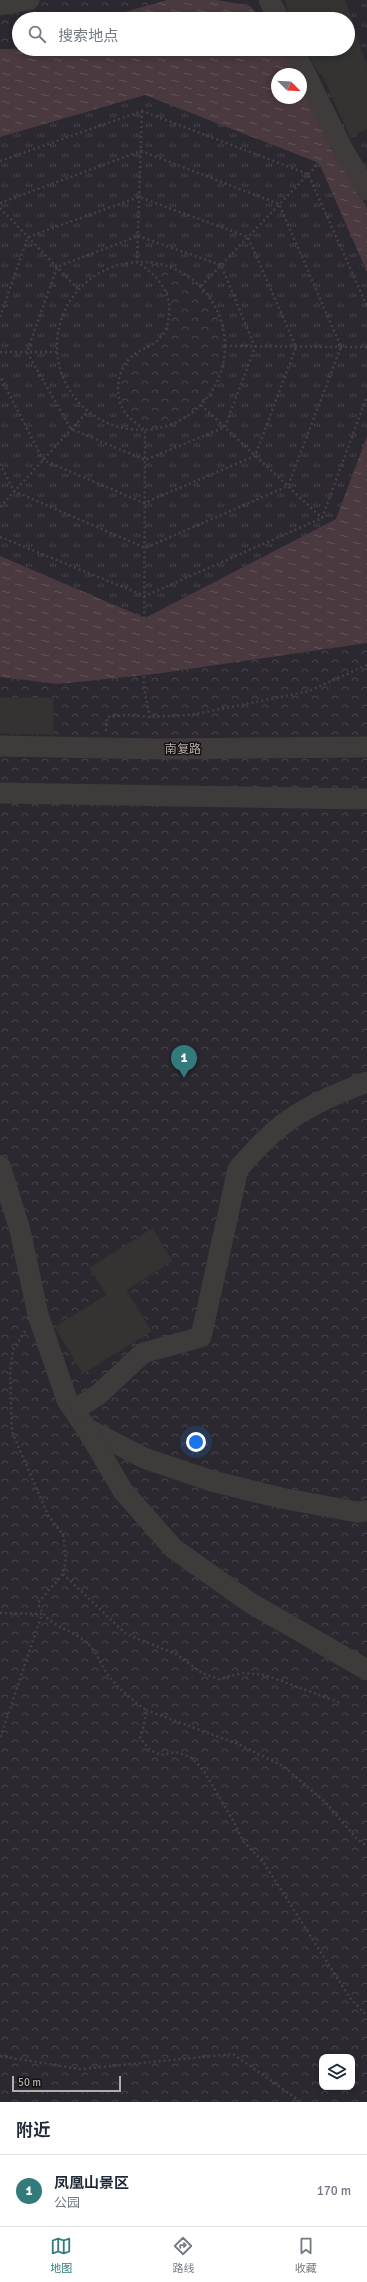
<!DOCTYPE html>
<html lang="zh">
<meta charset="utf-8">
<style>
:root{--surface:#fff;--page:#f2f2f3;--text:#1f2937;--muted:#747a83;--line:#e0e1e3;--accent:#327b7a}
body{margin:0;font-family:Signika,"Noto Sans SC",sans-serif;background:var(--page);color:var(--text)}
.controls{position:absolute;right:12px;bottom:12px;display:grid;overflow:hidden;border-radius:8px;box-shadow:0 2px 6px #0003}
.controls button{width:36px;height:36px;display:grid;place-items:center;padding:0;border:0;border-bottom:1px solid var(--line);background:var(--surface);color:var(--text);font:20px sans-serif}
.compass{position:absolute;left:271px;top:68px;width:36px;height:36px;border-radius:50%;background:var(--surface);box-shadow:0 2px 6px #0003;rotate:114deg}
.scale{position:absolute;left:12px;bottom:10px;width:109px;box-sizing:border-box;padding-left:4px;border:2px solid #b7abac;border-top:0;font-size:11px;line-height:14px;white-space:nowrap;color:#b7abac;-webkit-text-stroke:3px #141312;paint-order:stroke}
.you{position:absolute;left:196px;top:1442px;width:14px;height:14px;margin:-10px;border:3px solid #fff;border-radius:50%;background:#1a73e8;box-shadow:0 0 0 6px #1a73e833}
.badge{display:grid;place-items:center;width:26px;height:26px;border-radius:50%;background:var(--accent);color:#fff;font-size:13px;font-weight:700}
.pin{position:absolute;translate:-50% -33px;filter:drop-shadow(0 1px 2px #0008)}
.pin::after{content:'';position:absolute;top:21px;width:14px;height:12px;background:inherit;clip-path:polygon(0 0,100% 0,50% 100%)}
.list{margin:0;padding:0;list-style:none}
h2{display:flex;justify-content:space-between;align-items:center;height:52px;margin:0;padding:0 16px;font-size:17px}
h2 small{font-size:13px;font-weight:400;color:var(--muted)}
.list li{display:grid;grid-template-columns:26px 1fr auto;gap:12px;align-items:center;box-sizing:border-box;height:72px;padding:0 16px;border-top:1px solid var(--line)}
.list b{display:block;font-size:15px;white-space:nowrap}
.list p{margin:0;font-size:13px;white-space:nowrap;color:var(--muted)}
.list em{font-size:13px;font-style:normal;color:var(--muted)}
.icon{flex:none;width:22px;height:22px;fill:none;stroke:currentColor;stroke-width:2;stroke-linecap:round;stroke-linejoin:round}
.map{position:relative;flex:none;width:367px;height:2102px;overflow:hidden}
.search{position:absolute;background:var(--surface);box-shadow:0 2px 6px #0003;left:12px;right:12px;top:12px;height:44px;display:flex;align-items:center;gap:10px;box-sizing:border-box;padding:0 14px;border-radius:22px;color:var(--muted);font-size:15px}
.sheet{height:124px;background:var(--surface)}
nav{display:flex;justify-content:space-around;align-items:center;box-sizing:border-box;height:56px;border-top:1px solid var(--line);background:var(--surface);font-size:11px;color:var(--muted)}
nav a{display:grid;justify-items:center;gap:2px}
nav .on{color:var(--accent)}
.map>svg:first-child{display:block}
.grass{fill:url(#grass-tufts);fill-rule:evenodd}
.forest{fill:url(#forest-crowns);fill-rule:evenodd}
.water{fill:url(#water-ripples)}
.building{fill:#353332;stroke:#353231}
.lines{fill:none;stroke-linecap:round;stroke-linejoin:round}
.path{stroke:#464141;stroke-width:2.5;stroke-dasharray:2 3;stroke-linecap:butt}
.minor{stroke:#3f3b3b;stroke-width:21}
.labels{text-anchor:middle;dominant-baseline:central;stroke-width:3;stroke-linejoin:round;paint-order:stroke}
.street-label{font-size:12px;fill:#b7abac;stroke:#141312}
</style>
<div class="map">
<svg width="367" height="2102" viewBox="0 0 367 2102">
<defs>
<pattern id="grass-tufts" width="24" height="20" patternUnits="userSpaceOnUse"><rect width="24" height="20" fill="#2b2830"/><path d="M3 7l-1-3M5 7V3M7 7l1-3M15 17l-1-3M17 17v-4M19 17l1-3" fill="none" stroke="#48444b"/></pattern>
<pattern id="forest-crowns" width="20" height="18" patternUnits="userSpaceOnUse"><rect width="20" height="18" fill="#2b2830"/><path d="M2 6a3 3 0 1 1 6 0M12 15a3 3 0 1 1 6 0" fill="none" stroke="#48444b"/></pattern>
<pattern id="water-ripples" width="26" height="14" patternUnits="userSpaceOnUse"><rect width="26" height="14" fill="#4a393f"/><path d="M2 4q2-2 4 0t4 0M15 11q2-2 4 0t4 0" fill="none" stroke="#625358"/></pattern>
</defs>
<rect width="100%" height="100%" fill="#191817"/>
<!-- grass -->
<path class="grass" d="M 0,0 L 367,0 L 367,2102 L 0,2102 ZM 19,19 L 348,19 L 348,49 L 19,49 ZM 277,74 L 301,74 L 301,98 L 277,98 ZM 322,2057 L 352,2057 L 352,2087 L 322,2087 Z"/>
<!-- forest -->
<g class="forest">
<path d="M 29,0 L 167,0 L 100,19 L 19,19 L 19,48 L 0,49 L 0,5 Z"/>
<path d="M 137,262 C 252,268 254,418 145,430 C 139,425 131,420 126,414 C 114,399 116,371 130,358 C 138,349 150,348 158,340 C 165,334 168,325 169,316 C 172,290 156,275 137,262 Z"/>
<path d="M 367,643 L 367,2102 L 0,2102 L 0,677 L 58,684 L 155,674 ZM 322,2057 L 352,2057 L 352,2087 L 322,2087 Z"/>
</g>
<!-- water -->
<g class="water">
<path d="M 167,0 L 217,0 L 250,6 L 261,19 L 100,19 Z"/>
<path d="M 0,49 L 287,49 L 299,74 L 277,74 L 277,98 L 301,98 L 301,79 L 325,132 L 367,208 L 367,272 L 319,163 L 145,95 L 0,137 Z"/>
<path d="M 367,436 L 367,643 L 155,674 L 58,684 L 0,677 L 0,556 L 145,618 L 336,519 Z"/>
</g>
<!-- building -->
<g class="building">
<path d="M 285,0 L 345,0 L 367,67 L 367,129 L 350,136 L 322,73 L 319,74 L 306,49 L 348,49 L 348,19 L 291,19 Z"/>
<path d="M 0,698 L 53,698 L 53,734 L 0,733 Z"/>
<path d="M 152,1229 L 172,1261 L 126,1290 L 151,1331 L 83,1373 L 55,1327 L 107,1295 L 90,1268 Z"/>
</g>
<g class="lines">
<!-- path -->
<g class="path">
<path d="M 142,111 L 137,262 C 156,275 172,290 169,316 C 168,325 165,334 158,340 C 150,348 138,349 130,358 C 116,371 114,399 126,414 C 131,420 139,425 145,430 L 144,688 L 150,717"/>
<path d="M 0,161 L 142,111 L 308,174 L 367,306"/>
<path d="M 0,203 L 141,151 L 279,204 L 341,347 L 288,486 L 145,548 L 14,491 L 0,464"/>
<path d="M 0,208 L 79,290"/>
<path d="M 138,236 L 221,265 L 255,347 L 225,427 L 145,460 L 71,429 L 27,352 L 57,267 Z"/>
<circle cx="141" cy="346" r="84"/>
<path d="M 201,286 L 319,163 L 328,157"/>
<path d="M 0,317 L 28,237 L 139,197 L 248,237 L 296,347 L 255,456 L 144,503 L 43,460 L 0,376"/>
<path d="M 225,346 L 367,347"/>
<path d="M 0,352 L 57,352"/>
<path d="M 201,405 L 322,518"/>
<path d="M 0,507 L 88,411"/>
<path d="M 0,537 L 145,596 L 322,518 L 367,396"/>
<path d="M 106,731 L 107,717 L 128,715 L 150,717 L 190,715 L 251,703 L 309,691 L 367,665"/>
<path d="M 25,1331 L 13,1350 L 10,1371 L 12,1432 L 48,1515 L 63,1535 L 66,1559 L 63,1574 L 38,1603 C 47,1628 70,1627 88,1644 C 97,1652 101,1665 108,1675 C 119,1689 132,1700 146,1710 L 145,1720 L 140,1738 L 150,1750 L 161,1755 L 176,1752 L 192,1758 L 204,1771 L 236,1826 L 243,1841 L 264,1863 L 350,1998 L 367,2016"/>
<path d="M 63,1574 L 126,1634 L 176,1654 L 202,1673 L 219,1679 L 242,1673 L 265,1675 L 341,1703"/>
<path d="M 0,1613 L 42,1614 L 0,1738"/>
<path d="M 146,1710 L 238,1744 L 283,1766 L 325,1802 L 357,1839 L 367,1846"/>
<path d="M 0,2056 L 80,2069 L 233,2054 L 301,2102"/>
</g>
<!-- minor -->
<g class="minor">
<path d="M 269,0 L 279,19"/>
<path d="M 0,5 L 29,0"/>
<path d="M 293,49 L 342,148 L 367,190"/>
<path d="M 0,746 L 160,749 L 367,747"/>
<path d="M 0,793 L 367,799"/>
<path d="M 0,1166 L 20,1230 L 38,1315 L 67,1400 L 86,1428 L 144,1458 L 212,1481 L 281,1498 L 357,1512 L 367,1511"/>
<path d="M 74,1410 L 98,1395 L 143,1353 L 201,1337 L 238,1169 C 253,1152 270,1133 289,1120 C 313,1103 341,1092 367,1082"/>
<path d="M 86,1428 L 123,1491 L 173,1548 L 249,1602 L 367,1670"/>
</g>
</g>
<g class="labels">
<!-- street labels -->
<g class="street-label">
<text x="183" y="749">南复路</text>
</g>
</g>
</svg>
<div class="controls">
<button><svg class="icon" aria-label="layers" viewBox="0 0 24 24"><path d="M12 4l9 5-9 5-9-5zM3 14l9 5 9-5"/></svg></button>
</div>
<svg class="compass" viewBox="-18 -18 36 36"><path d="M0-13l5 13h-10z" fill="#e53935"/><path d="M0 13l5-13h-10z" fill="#747a83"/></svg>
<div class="scale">50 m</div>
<div class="you"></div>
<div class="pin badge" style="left:184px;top:1078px">1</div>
<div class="search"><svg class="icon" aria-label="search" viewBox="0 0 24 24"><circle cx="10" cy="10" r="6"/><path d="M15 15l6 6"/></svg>搜索地点</div>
</div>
<section class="sheet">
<h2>附近<small></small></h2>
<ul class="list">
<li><span class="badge">1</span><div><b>凤凰山景区</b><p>公园</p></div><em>170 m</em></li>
</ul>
</section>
<nav>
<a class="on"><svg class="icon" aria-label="map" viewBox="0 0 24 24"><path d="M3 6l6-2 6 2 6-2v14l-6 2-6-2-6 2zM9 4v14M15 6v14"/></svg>地图</a>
<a><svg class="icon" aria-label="directions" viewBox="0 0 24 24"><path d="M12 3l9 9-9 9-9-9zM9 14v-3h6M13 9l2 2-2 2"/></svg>路线</a>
<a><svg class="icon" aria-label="saved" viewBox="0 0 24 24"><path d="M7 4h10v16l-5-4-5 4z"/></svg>收藏</a>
</nav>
